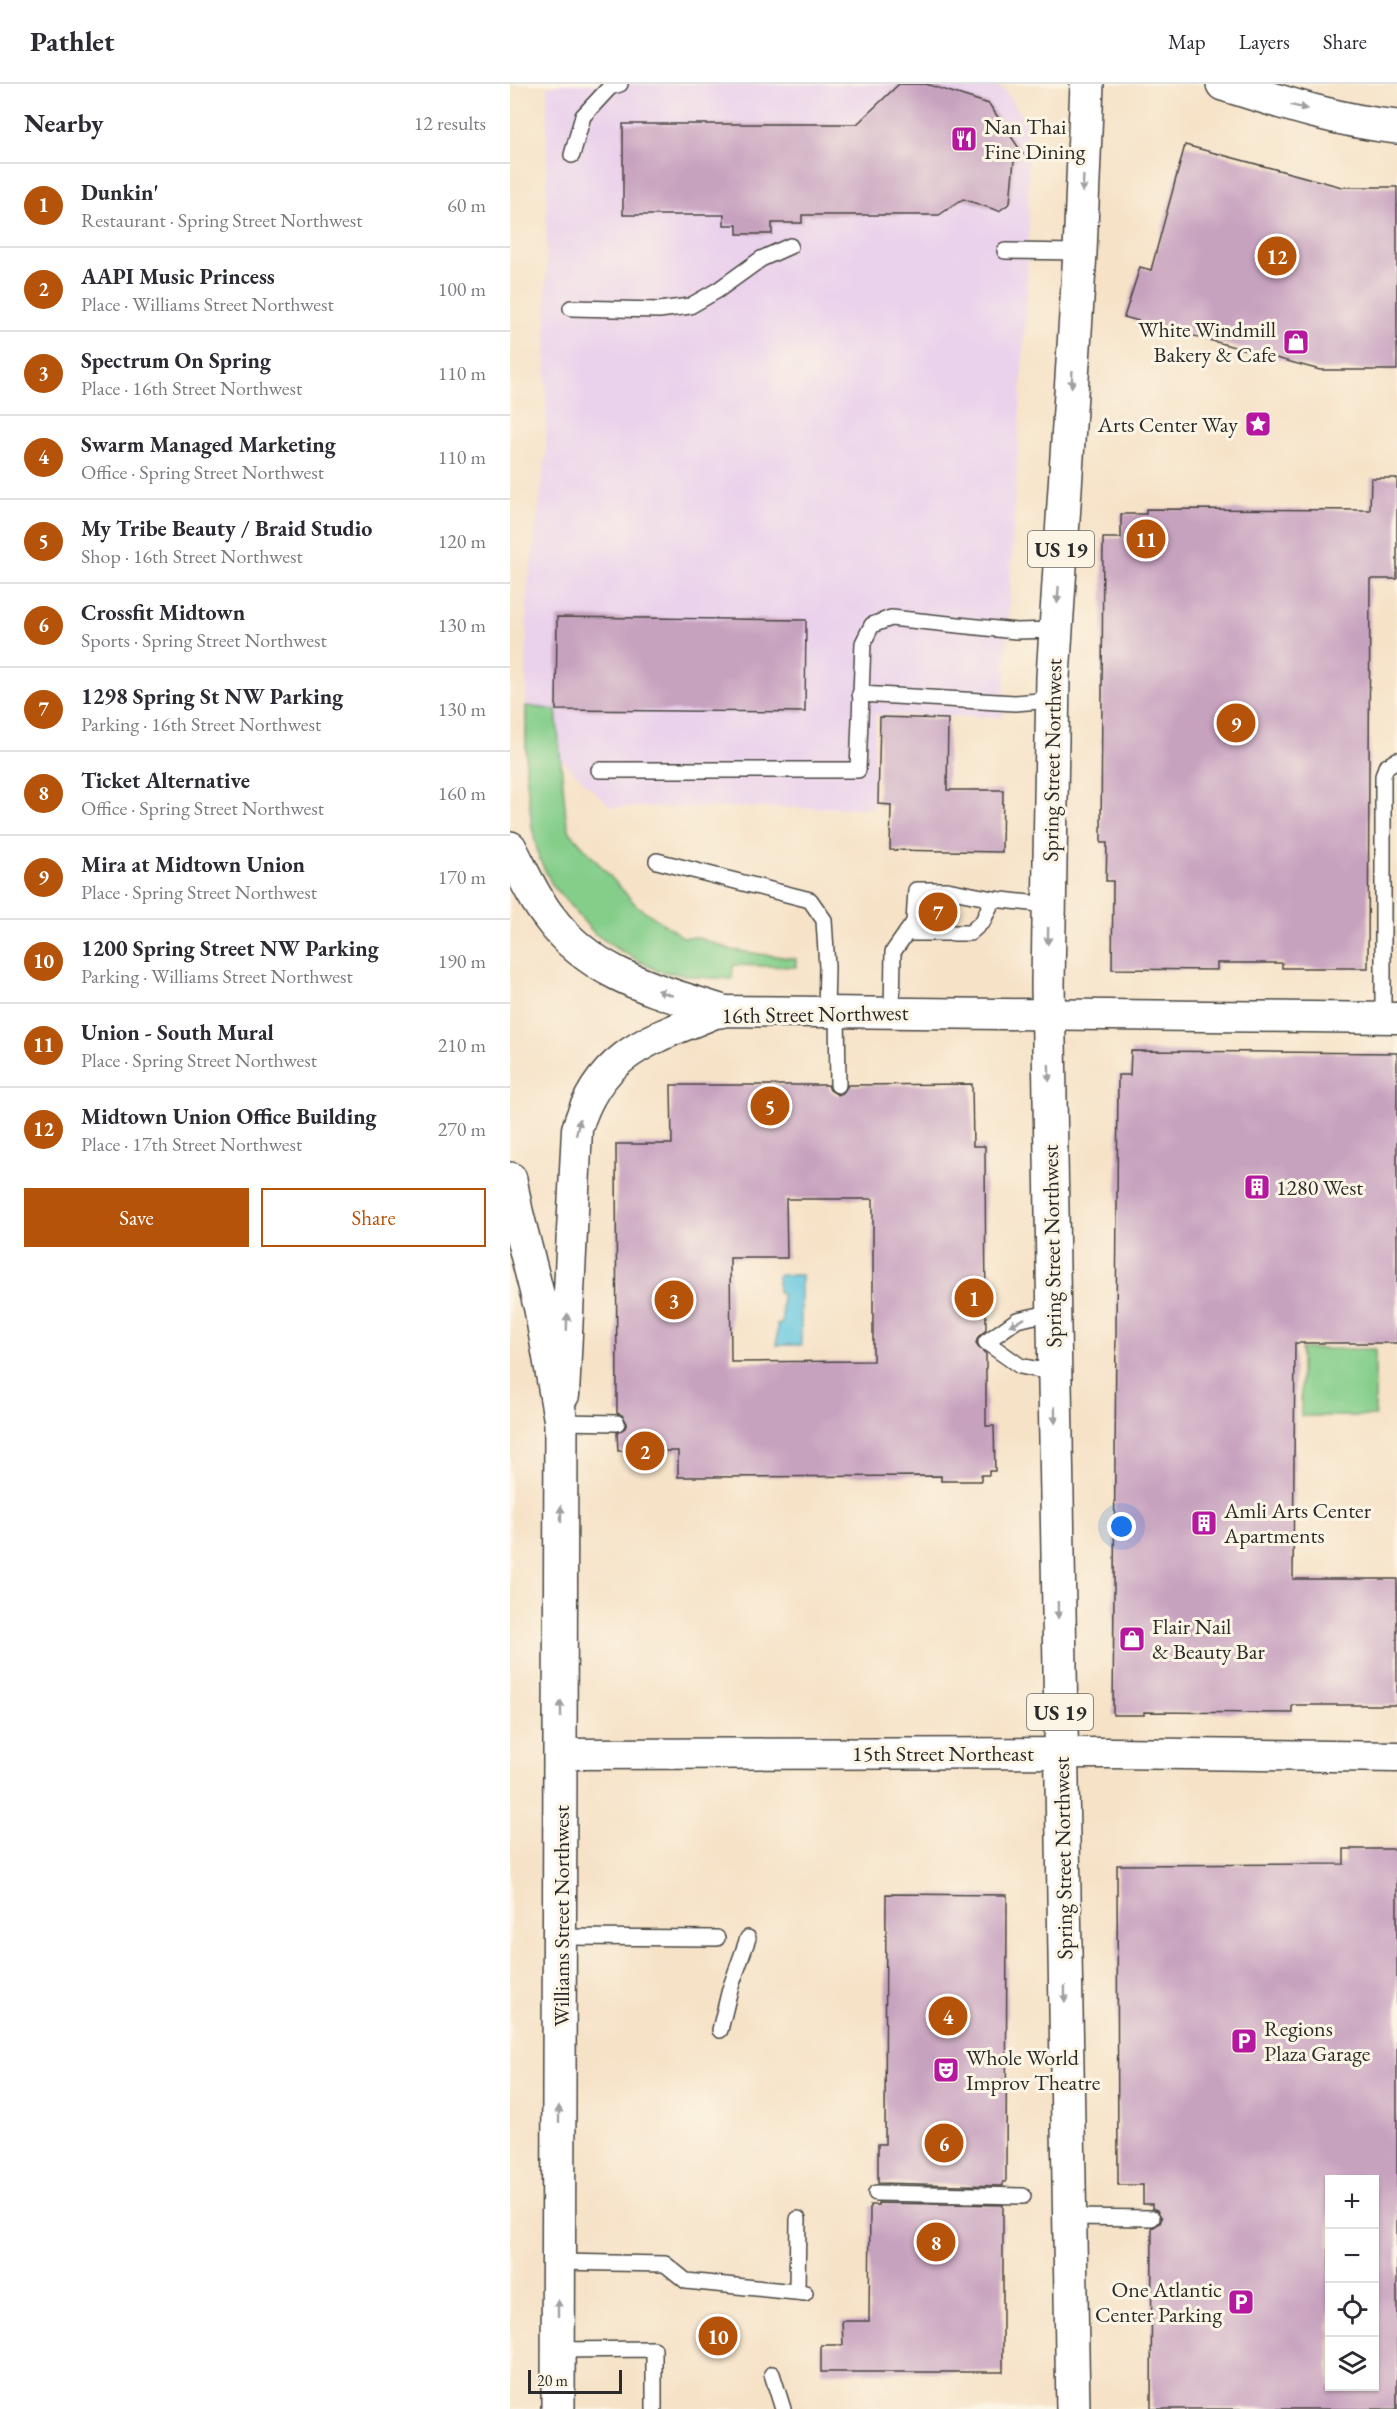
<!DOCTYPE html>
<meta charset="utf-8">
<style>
:root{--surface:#fff;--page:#f7f7f7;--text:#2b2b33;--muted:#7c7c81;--line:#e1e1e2;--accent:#b45309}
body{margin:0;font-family:"EB Garamond",serif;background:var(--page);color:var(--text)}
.controls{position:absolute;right:18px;bottom:18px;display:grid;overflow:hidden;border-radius:0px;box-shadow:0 2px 4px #0004}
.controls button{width:54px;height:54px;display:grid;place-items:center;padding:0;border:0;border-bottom:2px solid var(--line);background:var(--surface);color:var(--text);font:30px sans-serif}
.scale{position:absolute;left:18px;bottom:15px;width:94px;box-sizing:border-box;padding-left:6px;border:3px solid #2b2b2b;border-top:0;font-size:16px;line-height:21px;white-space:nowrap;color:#2b2b2b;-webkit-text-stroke:4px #fcf5e5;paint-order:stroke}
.you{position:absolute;left:612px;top:1443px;width:21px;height:21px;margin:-15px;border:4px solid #fff;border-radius:50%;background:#1a73e8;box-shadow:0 0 0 9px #1a73e833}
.badge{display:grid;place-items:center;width:39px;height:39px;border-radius:50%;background:var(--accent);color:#fff;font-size:20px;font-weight:700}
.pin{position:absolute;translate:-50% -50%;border:3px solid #fff;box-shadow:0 2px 6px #0006}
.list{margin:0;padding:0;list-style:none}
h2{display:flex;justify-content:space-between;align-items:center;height:78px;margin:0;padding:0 24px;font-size:26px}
h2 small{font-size:20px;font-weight:400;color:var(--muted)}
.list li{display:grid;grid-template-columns:39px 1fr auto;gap:18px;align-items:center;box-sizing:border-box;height:84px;padding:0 24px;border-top:2px solid var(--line)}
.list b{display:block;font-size:22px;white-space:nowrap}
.list p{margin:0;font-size:20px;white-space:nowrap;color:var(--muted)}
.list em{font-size:20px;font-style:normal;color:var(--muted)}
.actions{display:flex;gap:12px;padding:18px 24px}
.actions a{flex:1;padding:14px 0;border:2px solid var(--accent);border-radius:0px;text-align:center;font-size:21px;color:var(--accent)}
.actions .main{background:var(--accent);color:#fff}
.icon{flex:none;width:33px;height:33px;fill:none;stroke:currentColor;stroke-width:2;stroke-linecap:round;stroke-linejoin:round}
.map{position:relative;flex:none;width:887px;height:2325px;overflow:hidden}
header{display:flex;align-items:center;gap:36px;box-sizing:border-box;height:84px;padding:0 30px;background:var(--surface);border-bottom:2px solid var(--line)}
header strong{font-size:28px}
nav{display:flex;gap:33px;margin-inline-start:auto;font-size:21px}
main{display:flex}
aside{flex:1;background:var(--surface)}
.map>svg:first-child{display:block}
.built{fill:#ead1ec}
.green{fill:#84ce8a;stroke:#587c5a;stroke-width:1.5}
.water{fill:#61c6df;stroke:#467885;stroke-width:1.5}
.building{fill:#c7a2bf;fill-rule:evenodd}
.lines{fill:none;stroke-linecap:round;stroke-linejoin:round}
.lane-casing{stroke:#494642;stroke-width:18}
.street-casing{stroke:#494642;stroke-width:33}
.secondary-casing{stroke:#494642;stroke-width:36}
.primary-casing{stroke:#494642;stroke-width:36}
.highway-casing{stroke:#494642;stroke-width:36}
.lane{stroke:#fff;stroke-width:15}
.street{stroke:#fff;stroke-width:30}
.secondary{stroke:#fff;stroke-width:33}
.primary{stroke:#fff;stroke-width:33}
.highway{stroke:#fff;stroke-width:33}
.oneway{fill:#a0a0a0}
.labels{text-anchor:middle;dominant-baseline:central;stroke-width:6;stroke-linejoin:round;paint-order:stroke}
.shield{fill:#fcf5e5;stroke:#6a6863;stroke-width:1.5}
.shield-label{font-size:21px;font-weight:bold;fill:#2b2b2b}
.poi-label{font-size:22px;fill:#2b2b2b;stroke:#fcf5e5;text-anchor:start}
.street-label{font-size:22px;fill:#2b2b2b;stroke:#fcf5e5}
</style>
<header>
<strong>Pathlet</strong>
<nav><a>Map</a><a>Layers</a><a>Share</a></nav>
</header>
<main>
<aside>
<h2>Nearby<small>12 results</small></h2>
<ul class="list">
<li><span class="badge">1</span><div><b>Dunkin'</b><p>Restaurant · Spring Street Northwest</p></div><em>60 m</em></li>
<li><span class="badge">2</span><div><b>AAPI Music Princess</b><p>Place · Williams Street Northwest</p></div><em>100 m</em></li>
<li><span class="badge">3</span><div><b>Spectrum On Spring</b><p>Place · 16th Street Northwest</p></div><em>110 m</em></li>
<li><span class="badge">4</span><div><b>Swarm Managed Marketing</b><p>Office · Spring Street Northwest</p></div><em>110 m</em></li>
<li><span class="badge">5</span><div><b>My Tribe Beauty / Braid Studio</b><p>Shop · 16th Street Northwest</p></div><em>120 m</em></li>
<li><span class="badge">6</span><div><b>Crossfit Midtown</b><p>Sports · Spring Street Northwest</p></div><em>130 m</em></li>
<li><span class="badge">7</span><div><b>1298 Spring St NW Parking</b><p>Parking · 16th Street Northwest</p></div><em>130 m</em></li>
<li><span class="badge">8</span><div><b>Ticket Alternative</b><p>Office · Spring Street Northwest</p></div><em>160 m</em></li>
<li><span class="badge">9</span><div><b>Mira at Midtown Union</b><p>Place · Spring Street Northwest</p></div><em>170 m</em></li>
<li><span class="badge">10</span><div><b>1200 Spring Street NW Parking</b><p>Parking · Williams Street Northwest</p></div><em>190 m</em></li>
<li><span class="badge">11</span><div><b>Union - South Mural</b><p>Place · Spring Street Northwest</p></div><em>210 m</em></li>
<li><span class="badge">12</span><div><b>Midtown Union Office Building</b><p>Place · 17th Street Northwest</p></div><em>270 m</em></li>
</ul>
<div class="actions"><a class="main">Save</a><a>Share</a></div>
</aside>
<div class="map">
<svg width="887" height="2325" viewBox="0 0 887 2325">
<rect width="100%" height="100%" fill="#fcf5e5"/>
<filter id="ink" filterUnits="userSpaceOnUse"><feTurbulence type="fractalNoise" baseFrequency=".0167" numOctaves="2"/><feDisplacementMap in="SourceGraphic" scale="12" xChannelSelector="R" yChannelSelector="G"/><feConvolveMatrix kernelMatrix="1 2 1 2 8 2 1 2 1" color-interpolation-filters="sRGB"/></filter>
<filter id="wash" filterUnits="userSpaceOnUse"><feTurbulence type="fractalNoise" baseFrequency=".008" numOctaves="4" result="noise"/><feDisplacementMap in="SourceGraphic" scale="24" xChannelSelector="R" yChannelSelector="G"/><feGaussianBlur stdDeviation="1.35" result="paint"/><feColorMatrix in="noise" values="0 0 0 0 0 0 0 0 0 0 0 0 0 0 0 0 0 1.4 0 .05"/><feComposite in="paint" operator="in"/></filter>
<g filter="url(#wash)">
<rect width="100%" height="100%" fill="#f6e2c7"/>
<!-- built -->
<path class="built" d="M 47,0 L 478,0 L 495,6 L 517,41 L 519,139 L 517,202 L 493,633 L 365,631 L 363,724 L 101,723 L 52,676 L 46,626 L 16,622 L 17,511 L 36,370 L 37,3 Z"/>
<!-- green -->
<g class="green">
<path d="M 16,622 L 46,626 L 56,733 L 60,748 L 126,821 L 173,853 L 187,853 L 222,866 L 286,875 L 286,883 L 223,881 L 222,895 L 188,893 L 148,887 L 104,863 L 84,849 L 43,802 L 29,774 L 22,743 L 16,689 Z"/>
<rect x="791" y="1265" width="74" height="67"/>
</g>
<!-- water -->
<path class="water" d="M 268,1191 L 291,1191 L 291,1261 L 267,1261 L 267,1240 L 272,1240 L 272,1210 L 268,1209 Z"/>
<g id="blocks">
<!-- building -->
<g class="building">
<path d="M 389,0 L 416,0 L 479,20 L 513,70 L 504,76 L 500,119 L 489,127 L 453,115 L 429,131 L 292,131 L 292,139 L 262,139 L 262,150 L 227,150 L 227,141 L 214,141 L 214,131 L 113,131 L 113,40 L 347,40 Z"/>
<path d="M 675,61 L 832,103 L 887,103 L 887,286 L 810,286 L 614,233 L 630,183 L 641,186 Z"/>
<path d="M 861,394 L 887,394 L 887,495 L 860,495 L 858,884 L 772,884 L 772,879 L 707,879 L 707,886 L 602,885 L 603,797 L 596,797 L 597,759 L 591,759 L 593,454 L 611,454 L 611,430 L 636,430 L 636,425 L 860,426 Z"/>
<path d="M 47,533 L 296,536 L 295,628 L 46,626 Z"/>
<path d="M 370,633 L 438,635 L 437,706 L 493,706 L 492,768 L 380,766 L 381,721 L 368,720 Z"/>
<path d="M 621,967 L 887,969 L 887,1259 L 785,1259 L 783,1495 L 887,1495 L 887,1621 L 782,1621 L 782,1629 L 634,1628 L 634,1631 L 603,1631 L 608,991 L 620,991 Z"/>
<path d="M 462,1000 L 463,1062 L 475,1062 L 476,1246 L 468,1253 L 466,1259 L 468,1263 L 476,1270 L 476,1342 L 484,1342 L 485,1387 L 479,1387 L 479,1391 L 471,1391 L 471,1397 L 431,1397 L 431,1392 L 168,1393 L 168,1367 L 108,1367 L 107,1349 L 115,1344 L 117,1339 L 112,1331 L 107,1329 L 106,1060 L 162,1060 L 161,1001 L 318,1001 L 320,1006 L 328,1011 L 333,1009 L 338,1001 ZM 276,1115 L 363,1115 L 363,1277 L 221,1278 L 220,1174 L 277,1174 Z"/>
<path d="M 834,1765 L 887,1765 L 887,2325 L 641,2325 L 642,2144 L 650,2139 L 652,2134 L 647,2126 L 642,2124 L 642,2120 L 633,2120 L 633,2101 L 608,2101 L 607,1781 L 834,1780 ZM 819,2096 L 864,2096 L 864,2302 L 819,2302 Z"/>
<path d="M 376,1810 L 497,1811 L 496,2098 L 493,2098 L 493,2102 L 368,2099 L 368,2060 L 375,2060 Z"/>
<path d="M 368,2119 L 493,2121 L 493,2288 L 311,2288 L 311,2261 L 333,2261 L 332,2237 L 359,2237 L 360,2121 L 368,2121 Z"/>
</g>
</g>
</g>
<g filter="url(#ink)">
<use href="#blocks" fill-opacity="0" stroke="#494642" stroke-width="1.5"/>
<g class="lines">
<defs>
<g id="lane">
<path d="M 62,71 L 73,32 L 100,3 L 110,0"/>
<path d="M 495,167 L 570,168"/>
<path d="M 61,224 L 149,226 L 180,222 L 208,206 L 251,175 L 280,162"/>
<path d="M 350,610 L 505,619 L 542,616"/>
<path d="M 89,686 L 348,686 L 353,559 L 362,541 L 381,534 L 506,547 L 546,546"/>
<path d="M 147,777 L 300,816 L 314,836 L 317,883 L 316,927"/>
<path d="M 396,849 L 460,849 L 473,837 L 483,815"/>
<path d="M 327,927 L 328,1001"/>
<path d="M 382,929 L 383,868 L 404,838 L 406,806 L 437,806 L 483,815 L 539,821"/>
<path d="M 873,934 L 873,692 L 876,683 L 887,676"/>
<path d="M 543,1228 L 507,1236 L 476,1258 L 510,1282 L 544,1289"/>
<path d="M 51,1338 L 107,1339"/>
<path d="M 51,1853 L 207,1854"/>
<path d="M 210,1946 L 220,1905 L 238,1854"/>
<path d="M 366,2109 L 513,2112"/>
<path d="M 559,2133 L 642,2134"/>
<path d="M 48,2178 L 155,2180 L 176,2197 L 295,2209"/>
<path d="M 287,2206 L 288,2135"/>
<path d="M 48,2266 L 144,2265 L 144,2325"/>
<path d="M 262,2290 L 273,2325"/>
</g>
<g id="street">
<path d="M 54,1311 L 67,1045 C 90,967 143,955 210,927 L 887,934"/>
<path d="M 51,1670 L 602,1669 L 887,1673"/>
</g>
<g id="secondary">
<path d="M 713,0 C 770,18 828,37 887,43"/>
<path d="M 48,2325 L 51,1338"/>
</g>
<path id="primary" d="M 563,2325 L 538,900 L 543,593 L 570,168 L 577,0"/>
<g id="highway">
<path d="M 0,764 C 12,787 23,813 39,833 C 81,891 146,906 210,927"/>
<path d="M 0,1095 L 6,1127 L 31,1225 L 51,1338"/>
</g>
</defs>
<!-- lane casing -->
<use href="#lane" class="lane-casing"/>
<!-- street casing -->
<use href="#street" class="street-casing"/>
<!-- secondary casing -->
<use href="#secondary" class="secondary-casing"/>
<!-- primary casing -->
<use href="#primary" class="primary-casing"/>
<!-- highway casing -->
<use href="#highway" class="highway-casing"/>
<!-- lane -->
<use href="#lane" class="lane"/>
<!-- street -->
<use href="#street" class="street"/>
<!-- secondary -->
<use href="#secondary" class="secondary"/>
<!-- primary -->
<use href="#primary" class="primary"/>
<!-- highway -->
<use href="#highway" class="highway"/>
</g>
<!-- one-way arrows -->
<defs><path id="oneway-solid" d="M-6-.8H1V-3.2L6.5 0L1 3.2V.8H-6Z" transform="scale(1.5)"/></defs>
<g class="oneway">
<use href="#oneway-solid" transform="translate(789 23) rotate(14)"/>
<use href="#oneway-solid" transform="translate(573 100) rotate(93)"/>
<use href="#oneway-solid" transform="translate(562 295) rotate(93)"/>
<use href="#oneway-solid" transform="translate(548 511) rotate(94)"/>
<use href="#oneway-solid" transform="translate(538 852) rotate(91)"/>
<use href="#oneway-solid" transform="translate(155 909) rotate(-162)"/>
<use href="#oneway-solid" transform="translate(539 989) rotate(89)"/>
<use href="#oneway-solid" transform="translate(68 1043) rotate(-77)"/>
<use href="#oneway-solid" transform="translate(57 1238) rotate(-88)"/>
<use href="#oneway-solid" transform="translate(507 1238) rotate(155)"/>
<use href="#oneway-solid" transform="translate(545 1331) rotate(89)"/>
<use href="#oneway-solid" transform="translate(51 1430) rotate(-90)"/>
<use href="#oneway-solid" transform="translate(548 1526) rotate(89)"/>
<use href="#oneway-solid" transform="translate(51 1625) rotate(-90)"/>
<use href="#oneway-solid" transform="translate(555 1910) rotate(89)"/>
<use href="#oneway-solid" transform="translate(49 2030) rotate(-90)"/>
<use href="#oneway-solid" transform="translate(48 2224) rotate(-90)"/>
</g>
</g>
<!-- icons -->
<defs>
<symbol id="restaurant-square" viewBox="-11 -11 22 22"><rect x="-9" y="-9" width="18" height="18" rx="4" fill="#b5179e" stroke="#fcf5e5"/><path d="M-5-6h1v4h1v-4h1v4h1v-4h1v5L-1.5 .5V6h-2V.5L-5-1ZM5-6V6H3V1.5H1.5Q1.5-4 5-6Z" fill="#fff"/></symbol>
<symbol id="shop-square" viewBox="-11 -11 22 22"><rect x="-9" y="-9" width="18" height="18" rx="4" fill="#b5179e" stroke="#fcf5e5"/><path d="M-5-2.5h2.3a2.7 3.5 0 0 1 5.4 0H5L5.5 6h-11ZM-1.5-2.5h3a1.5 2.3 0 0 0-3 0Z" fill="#fff"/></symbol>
<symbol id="sight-square" viewBox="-11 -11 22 22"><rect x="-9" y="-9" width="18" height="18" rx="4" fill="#b5179e" stroke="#fcf5e5"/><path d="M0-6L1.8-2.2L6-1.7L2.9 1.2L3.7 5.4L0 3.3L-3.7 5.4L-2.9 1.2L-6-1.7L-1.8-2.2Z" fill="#fff"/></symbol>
<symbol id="building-square" viewBox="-11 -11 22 22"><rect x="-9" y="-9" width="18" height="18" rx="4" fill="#b5179e" stroke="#fcf5e5"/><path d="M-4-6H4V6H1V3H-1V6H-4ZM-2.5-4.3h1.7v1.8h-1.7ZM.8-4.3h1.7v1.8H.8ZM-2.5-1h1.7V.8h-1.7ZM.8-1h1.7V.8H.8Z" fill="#fff"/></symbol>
<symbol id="parking-square" viewBox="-11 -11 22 22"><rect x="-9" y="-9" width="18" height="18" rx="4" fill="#b5179e" stroke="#fcf5e5"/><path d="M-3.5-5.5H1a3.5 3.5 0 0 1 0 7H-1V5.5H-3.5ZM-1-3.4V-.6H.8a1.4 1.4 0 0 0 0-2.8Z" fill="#fff"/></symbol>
<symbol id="theatre-square" viewBox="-11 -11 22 22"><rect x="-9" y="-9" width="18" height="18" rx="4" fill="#b5179e" stroke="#fcf5e5"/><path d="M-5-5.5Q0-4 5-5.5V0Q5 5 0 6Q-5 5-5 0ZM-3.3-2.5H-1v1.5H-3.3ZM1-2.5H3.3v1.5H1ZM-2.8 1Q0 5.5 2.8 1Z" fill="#fff"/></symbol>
</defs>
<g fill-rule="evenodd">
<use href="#restaurant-square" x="439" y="40" width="30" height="30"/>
<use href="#shop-square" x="771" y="243" width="30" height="30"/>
<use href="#sight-square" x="733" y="325" width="30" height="30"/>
<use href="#building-square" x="732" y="1088" width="30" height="30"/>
<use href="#building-square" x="679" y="1424" width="30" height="30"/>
<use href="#shop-square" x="607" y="1540" width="30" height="30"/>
<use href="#parking-square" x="719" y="1942" width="30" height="30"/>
<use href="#theatre-square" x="421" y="1971" width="30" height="30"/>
<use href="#parking-square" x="716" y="2203" width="30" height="30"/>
</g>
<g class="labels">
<!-- shield labels -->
<g class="shield">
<rect x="518" y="447" width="66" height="36" rx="4.5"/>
<rect x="517" y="1610" width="66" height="36" rx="4.5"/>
</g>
<g class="shield-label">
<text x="551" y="465">US 19</text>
<text x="550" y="1628">US 19</text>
</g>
<!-- poi labels -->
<g class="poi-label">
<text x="474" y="42">Nan Thai<tspan x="474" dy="25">Fine Dining</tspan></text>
<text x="766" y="245" text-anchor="end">White Windmill<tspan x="766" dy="25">Bakery &amp; Cafe</tspan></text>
<text x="728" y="340" text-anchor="end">Arts Center Way</text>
<text x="766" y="1103">1280 West</text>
<text x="714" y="1426">Amli Arts Center<tspan x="714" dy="25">Apartments</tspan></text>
<text x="642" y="1542">Flair Nail<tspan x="642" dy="25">&amp; Beauty Bar</tspan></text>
<text x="754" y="1944">Regions<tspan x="754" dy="25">Plaza Garage</tspan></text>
<text x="456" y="1973">Whole World<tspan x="456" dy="25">Improv Theatre</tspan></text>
<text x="712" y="2205" text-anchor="end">One Atlantic<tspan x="712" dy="25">Center Parking</tspan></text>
</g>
<!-- street labels -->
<g class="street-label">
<text transform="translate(542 676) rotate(-89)">Spring Street Northwest</text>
<text transform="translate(305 930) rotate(-1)">16th Street Northwest</text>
<text transform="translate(542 1162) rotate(-91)">Spring Street Northwest</text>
<text x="433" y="1669">15th Street Northeast</text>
<text transform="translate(553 1774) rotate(-91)">Spring Street Northwest</text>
<text transform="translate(51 1832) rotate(-90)">Williams Street Northwest</text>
</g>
</g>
</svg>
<div class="controls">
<button>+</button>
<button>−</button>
<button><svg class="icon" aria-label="locate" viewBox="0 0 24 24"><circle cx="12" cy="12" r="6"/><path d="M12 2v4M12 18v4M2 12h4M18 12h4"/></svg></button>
<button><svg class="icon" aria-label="layers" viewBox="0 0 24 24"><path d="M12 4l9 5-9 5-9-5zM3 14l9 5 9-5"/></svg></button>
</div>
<div class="scale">20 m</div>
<div class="you"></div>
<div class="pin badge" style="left:464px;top:1214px">1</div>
<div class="pin badge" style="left:135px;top:1367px">2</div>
<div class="pin badge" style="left:164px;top:1216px">3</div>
<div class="pin badge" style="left:438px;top:1932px">4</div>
<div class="pin badge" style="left:260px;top:1022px">5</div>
<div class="pin badge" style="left:434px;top:2059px">6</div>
<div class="pin badge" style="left:428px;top:828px">7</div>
<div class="pin badge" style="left:426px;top:2158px">8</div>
<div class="pin badge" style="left:726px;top:639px">9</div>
<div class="pin badge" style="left:208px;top:2252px">10</div>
<div class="pin badge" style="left:636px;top:455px">11</div>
<div class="pin badge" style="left:767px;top:172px">12</div>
</div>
</main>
